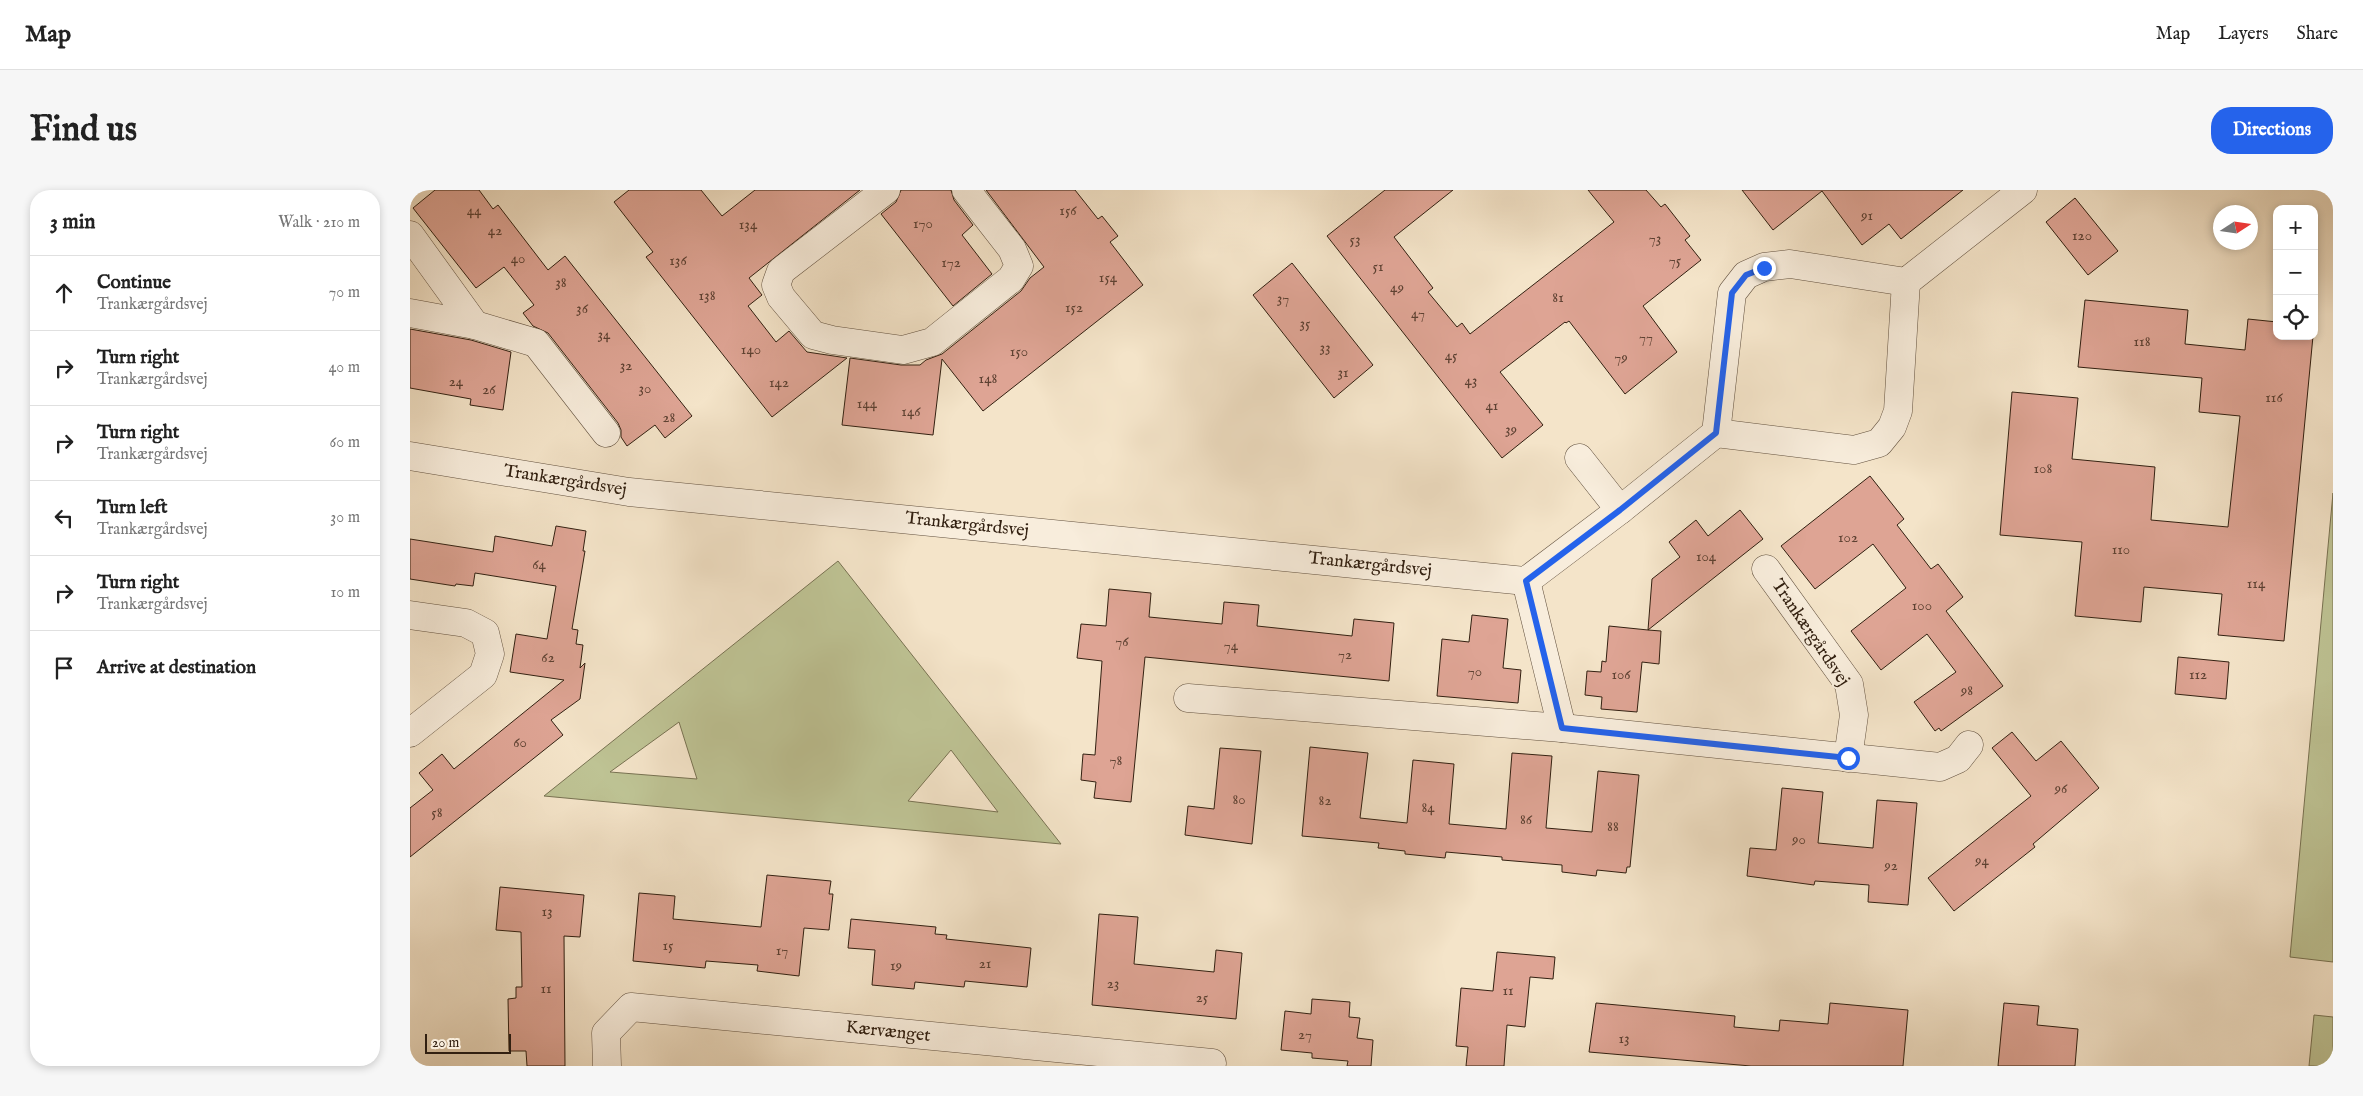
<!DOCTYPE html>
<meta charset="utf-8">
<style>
:root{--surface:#fff;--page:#f6f6f6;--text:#222;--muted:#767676;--line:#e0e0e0;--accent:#2563eb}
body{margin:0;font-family:"IM FELL English",serif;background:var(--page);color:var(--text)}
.controls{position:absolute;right:15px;top:15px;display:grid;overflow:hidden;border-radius:10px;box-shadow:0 2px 8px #0003}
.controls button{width:45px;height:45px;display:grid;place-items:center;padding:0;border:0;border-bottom:1px solid var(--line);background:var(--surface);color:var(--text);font:25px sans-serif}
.compass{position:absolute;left:1803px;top:15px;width:45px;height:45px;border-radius:50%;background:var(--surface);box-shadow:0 2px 8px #0003;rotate:78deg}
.scale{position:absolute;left:15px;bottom:12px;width:86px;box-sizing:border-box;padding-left:5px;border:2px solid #322011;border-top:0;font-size:14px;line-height:18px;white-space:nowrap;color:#322011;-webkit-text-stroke:4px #f8eddc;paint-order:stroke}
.stop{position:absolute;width:15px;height:15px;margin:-11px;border:4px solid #2563eb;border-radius:50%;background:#fff}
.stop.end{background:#2563eb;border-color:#fff;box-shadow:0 1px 5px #0008}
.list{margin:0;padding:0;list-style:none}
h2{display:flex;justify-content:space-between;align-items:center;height:65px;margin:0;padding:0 20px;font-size:21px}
h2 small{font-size:16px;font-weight:400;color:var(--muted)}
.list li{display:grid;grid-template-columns:32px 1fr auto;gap:15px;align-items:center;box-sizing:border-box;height:75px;padding:0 20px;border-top:1px solid var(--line)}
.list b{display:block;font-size:19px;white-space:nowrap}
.list p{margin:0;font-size:16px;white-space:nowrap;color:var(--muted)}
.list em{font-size:16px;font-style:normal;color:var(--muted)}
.icon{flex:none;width:28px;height:28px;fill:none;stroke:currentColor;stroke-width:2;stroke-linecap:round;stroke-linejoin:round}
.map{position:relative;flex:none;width:1923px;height:876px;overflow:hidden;border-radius:20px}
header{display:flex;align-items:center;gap:30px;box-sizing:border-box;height:70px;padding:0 25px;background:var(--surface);border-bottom:1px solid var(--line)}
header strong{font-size:24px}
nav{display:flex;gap:28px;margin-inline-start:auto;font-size:18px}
.intro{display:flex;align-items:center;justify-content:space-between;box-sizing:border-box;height:120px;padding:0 30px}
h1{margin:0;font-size:35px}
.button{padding:12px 22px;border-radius:20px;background:var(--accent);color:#fff;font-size:18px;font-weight:700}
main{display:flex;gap:30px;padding:0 30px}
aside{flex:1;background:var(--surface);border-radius:20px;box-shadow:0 2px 8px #0003}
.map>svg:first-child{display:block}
.green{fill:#bec394;stroke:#787252;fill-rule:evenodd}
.building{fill:#dea494;stroke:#322011}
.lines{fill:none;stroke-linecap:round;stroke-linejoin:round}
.minor-casing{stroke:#62513f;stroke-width:29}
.minor{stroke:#f8eddc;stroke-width:28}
.route{stroke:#2563eb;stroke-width:6}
.labels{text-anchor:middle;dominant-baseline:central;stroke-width:4;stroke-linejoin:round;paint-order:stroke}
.number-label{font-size:15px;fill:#5d4132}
.street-label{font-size:18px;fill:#322011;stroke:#f8eddc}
</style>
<header>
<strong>Map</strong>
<nav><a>Map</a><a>Layers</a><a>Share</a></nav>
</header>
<div class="intro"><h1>Find us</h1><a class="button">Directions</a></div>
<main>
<aside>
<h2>3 min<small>Walk · 210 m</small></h2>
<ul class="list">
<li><svg class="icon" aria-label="ahead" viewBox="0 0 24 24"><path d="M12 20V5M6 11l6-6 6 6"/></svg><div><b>Continue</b><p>Trankærgårdsvej</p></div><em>70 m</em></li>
<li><svg class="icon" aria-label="right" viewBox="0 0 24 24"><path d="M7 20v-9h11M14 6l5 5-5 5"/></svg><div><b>Turn right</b><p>Trankærgårdsvej</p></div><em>40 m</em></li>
<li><svg class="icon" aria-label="right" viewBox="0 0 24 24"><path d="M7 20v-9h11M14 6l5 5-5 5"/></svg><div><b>Turn right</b><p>Trankærgårdsvej</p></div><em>60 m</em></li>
<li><svg class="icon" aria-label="left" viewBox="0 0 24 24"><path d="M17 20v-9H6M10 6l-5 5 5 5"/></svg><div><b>Turn left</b><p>Trankærgårdsvej</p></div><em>30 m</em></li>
<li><svg class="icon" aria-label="right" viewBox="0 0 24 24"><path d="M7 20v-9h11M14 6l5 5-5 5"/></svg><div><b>Turn right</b><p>Trankærgårdsvej</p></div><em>10 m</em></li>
<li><svg class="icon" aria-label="arrive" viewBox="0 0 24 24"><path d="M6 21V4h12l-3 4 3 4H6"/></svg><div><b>Arrive at destination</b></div></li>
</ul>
</aside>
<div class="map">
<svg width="1923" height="876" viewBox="0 0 1923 876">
<rect width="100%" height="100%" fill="#f4e4c9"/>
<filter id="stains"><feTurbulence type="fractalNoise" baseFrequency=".004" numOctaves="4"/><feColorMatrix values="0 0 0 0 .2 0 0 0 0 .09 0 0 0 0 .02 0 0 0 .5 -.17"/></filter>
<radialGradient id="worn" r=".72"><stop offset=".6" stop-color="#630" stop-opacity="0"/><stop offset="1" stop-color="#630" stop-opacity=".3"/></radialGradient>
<!-- green -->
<g class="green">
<path d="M 1923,303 L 1923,772 L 1880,767 Z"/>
<path d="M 428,371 L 651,654 L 134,606 ZM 269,532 L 287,589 L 200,582 ZM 541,560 L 588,622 L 498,611 Z"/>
<path d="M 1904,825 L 1923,827 L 1923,876 L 1899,876 Z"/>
</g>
<!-- building -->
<g class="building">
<path d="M 25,0 L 69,0 L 83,19 L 88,15 L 138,80 L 155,66 L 282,226 L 255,248 L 245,235 L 217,256 L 211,247 L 211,240 L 208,233 L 138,143 L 123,136 L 113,123 L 124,115 L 94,77 L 66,98 L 3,18 Z"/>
<path d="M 219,0 L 291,0 L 312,26 L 345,0 L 450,0 L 339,88 L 352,105 L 338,116 L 366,152 L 379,141 L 397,162 L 437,168 L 362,227 L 236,67 L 243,62 L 204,12 Z"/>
<path d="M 491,0 L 541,0 L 544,10 L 563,35 L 552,45 L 582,84 L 543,116 L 471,24 L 486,12 Z"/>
<path d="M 576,0 L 665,0 L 688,29 L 692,26 L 708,46 L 700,52 L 733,95 L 573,221 L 532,169 L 523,245 L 432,235 L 440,168 L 491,175 L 510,175 L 516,170 L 532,164 L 611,101 L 620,88 L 634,77 Z"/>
<path d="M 975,0 L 1043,0 L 984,47 L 1023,98 L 1018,102 L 1047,137 L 1052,133 L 1060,144 L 1204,32 L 1178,0 L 1236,0 L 1251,17 L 1255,14 L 1280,46 L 1275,50 L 1291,70 L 1233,116 L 1267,162 L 1215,204 L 1159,131 L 1156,133 L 1155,132 L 1090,182 L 1133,235 L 1092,268 L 917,46 Z"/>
<path d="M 1332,0 L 1553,0 L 1491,49 L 1479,34 L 1452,55 L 1412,1 L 1363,40 Z"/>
<path d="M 1665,8 L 1708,61 L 1678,85 L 1636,32 Z"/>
<path d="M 882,73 L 963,175 L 924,208 L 843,105 Z"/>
<path d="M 1675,110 L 1778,120 L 1775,154 L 1835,160 L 1838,129 L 1867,132 L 1867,146 L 1903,146 L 1874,451 L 1808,445 L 1812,404 L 1734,397 L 1731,432 L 1665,426 L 1672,352 L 1590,345 L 1602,202 L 1668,208 L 1662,269 L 1745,277 L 1741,330 L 1818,337 L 1830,226 L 1789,222 L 1792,188 L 1668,177 Z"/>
<path d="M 0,139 L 61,150 L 101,162 L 93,220 L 60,215 L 61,209 L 0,198 Z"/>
<path d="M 1460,286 L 1494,329 L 1487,335 L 1521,379 L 1528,374 L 1553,407 L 1536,421 L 1593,496 L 1531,541 L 1529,538 L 1525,541 L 1504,512 L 1546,482 L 1517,444 L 1471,480 L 1441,441 L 1496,398 L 1463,354 L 1405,399 L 1371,356 Z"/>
<path d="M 1330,320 L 1353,349 L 1238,440 L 1251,441 L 1249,474 L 1232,472 L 1227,522 L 1191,519 L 1192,507 L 1175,505 L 1177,481 L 1191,482 L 1192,471 L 1196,472 L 1199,436 L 1238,440 L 1242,389 L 1270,367 L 1259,352 L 1286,330 L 1298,346 Z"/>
<path d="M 146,336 L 176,341 L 173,361 L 175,361 L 162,439 L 168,440 L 166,454 L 173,455 L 170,478 L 175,473 L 170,509 L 141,530 L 153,545 L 0,667 L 0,618 L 23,600 L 9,583 L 32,564 L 44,579 L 154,490 L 100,482 L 106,444 L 137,449 L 146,396 L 65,383 L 63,396 L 46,394 L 45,396 L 0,389 L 0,349 L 83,362 L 85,346 L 142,356 Z"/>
<path d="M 699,399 L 741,403 L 739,427 L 812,434 L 814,412 L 849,415 L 847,436 L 942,446 L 944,429 L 984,433 L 979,491 L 735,467 L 721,612 L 684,608 L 686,592 L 671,590 L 673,564 L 685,565 L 692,471 L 667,468 L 671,434 L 696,436 Z"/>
<path d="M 1062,425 L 1098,429 L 1093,478 L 1111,480 L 1108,513 L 1027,506 L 1032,449 L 1059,452 Z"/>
<path d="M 1768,467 L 1819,472 L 1816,509 L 1765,504 Z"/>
<path d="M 1602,542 L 1626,571 L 1651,551 L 1689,598 L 1623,654 L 1625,657 L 1544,721 L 1518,688 L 1621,606 L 1582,558 Z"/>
<path d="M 900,557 L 958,563 L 950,628 L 997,633 L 1003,570 L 1044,574 L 1039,634 L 1096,639 L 1102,563 L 1142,566 L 1136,638 L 1182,642 L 1188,581 L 1229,585 L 1220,677 L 1217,677 L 1216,683 L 1187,680 L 1186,686 L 1152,682 L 1152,675 L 1092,670 L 1092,667 L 1036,662 L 1035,668 L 995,664 L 995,661 L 968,658 L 969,653 L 892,646 Z"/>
<path d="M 810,558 L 851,561 L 842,654 L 775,645 L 778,616 L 804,619 Z"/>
<path d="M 1372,598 L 1413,602 L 1408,653 L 1463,658 L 1467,610 L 1507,613 L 1498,715 L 1458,712 L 1459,695 L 1405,691 L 1404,695 L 1337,686 L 1340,658 L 1366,660 Z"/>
<path d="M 357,685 L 421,691 L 419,704 L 423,704 L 419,740 L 394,738 L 389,786 L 347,781 L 348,775 L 296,771 L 295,778 L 223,771 L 229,703 L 265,706 L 263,729 L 351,737 Z"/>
<path d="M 90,697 L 174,705 L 170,747 L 154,746 L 155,876 L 117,876 L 116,861 L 99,861 L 98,809 L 106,808 L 106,797 L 112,797 L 111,742 L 86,740 Z"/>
<path d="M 689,724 L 728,727 L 724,774 L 804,782 L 806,760 L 832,763 L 826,829 L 682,815 Z"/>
<path d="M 441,729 L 526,737 L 525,744 L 537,745 L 536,749 L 621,758 L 617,797 L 555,791 L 554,797 L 505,792 L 504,799 L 462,795 L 465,760 L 438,758 Z"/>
<path d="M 1087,762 L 1145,767 L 1143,789 L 1120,787 L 1115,837 L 1097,835 L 1094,876 L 1056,876 L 1058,857 L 1046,856 L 1051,798 L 1083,801 Z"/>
<path d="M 902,809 L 940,812 L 939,827 L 950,828 L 947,848 L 963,850 L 961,876 L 937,876 L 938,871 L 902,868 L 902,863 L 871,860 L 875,821 L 901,824 Z"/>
<path d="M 1186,813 L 1325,826 L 1324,837 L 1369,841 L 1370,830 L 1418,834 L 1420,813 L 1498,820 L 1493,876 L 1341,876 L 1179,862 Z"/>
<path d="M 1594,813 L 1629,816 L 1627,835 L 1668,839 L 1665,876 L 1588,876 Z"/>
</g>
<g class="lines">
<defs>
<g id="minor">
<path d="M 476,0 L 371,81 L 366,95 L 371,107 L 403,145 L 422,150 L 493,160 L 522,152 L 601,89 L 609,76 L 602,59 L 556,0"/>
<path d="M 0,45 L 65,135 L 0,123"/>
<path d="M 65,135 L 126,153 L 196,243"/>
<path d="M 1306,243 L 1444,260 L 1469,253 L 1482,237 L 1488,221 L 1496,92"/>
<path d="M 0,266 L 219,302 L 1116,391 L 1210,320 L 1306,243 L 1322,103 L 1336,85 L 1354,77 L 1380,74 L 1496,92 L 1613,0"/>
<path d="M 1169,268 L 1210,320"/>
<path d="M 1356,379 L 1439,494 L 1444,525 L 1438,568"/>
<path d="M 1116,391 L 1152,538"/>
<path d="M 0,425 L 56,433 L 75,443 L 80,464 L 73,485 L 0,543"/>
<path d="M 778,508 L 1152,538 L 1530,577 L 1548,569 L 1559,555"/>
<path d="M 197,876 L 196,843 L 221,817 L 802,873 L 801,876"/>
</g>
</defs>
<!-- minor casing -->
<use href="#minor" class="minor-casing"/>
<!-- minor -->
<use href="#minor" class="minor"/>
</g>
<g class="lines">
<!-- route -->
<path class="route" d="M 1354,78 L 1336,85 L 1322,103 L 1306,243 L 1210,320 L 1116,391 L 1152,538 L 1438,568"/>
</g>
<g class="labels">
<!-- number labels -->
<g class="number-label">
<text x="64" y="20">44</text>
<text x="658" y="20">156</text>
<text x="1457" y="25">91</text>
<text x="513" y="33">170</text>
<text x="338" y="34">134</text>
<text x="85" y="40">42</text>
<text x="1672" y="45">120</text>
<text x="1245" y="48">73</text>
<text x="945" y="49">53</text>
<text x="108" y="68">40</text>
<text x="268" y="70">136</text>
<text x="1265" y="70">75</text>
<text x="541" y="72">172</text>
<text x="968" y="76">51</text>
<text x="698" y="87">154</text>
<text x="151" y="92">38</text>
<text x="987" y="97">49</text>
<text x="297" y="105">138</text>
<text x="1148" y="107">81</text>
<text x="873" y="108">37</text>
<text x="664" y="117">152</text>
<text x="172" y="118">36</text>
<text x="1008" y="123">47</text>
<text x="895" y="133">35</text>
<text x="194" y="144">34</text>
<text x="1236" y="147">77</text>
<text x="1732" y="151">118</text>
<text x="915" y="157">33</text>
<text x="341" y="159">140</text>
<text x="609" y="161">150</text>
<text x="1041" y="165">45</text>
<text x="1211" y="167">79</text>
<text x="216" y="175">32</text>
<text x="933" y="182">31</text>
<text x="578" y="188">148</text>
<text x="1061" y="190">43</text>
<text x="46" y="191">24</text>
<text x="369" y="192">142</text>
<text x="235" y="198">30</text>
<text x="79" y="199">26</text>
<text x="1864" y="207">116</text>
<text x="457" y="213">144</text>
<text x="1082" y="215">41</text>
<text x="501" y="221">146</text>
<text x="259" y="227">28</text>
<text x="1101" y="239">39</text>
<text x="1633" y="278">108</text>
<text x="1438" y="347">102</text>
<text x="1711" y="359">110</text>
<text x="1296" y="366">104</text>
<text x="129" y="374">64</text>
<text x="1846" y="393">114</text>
<text x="1512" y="415">100</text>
<text x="712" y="451">76</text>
<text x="821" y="455">74</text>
<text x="935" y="464">72</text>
<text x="138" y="467">62</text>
<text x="1065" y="481">70</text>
<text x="1211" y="484">106</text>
<text x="1788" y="484">112</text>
<text x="1557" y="500">98</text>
<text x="110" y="552">60</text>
<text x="706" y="570">78</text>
<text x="1651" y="598">96</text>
<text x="829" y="609">80</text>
<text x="915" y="610">82</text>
<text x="1018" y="617">84</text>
<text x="27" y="622">58</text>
<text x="1116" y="629">86</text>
<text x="1203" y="636">88</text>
<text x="1389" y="649">90</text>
<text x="1572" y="670">94</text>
<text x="1481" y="675">92</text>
<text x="137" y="721">13</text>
<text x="258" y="755">15</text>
<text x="372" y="760">17</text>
<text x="575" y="773">21</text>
<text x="486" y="775">19</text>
<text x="703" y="793">23</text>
<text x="136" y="798">11</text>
<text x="1098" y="800">11</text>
<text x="792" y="807">25</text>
<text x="895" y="844">27</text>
<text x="1214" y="848">13</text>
</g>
<!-- street labels -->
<g class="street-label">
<text transform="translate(155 291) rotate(9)">Trankærgårdsvej</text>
<text transform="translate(557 335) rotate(6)">Trankærgårdsvej</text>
<text transform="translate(960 375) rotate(6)">Trankærgårdsvej</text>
<text transform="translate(1400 443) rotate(56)">Trankærgårdsvej</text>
<text transform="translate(478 842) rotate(6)">Kærvænget</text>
</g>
</g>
<rect width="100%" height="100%" filter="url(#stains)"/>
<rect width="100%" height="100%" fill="url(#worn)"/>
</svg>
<div class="controls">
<button>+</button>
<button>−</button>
<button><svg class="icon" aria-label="locate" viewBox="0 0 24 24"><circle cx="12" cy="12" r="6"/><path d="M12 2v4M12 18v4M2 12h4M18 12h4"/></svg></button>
</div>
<svg class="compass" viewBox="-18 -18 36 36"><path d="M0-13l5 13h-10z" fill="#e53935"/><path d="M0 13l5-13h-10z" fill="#767676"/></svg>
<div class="scale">20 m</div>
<div class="stop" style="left:1438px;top:568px"></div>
<div class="stop end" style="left:1354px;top:78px"></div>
</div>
</main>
